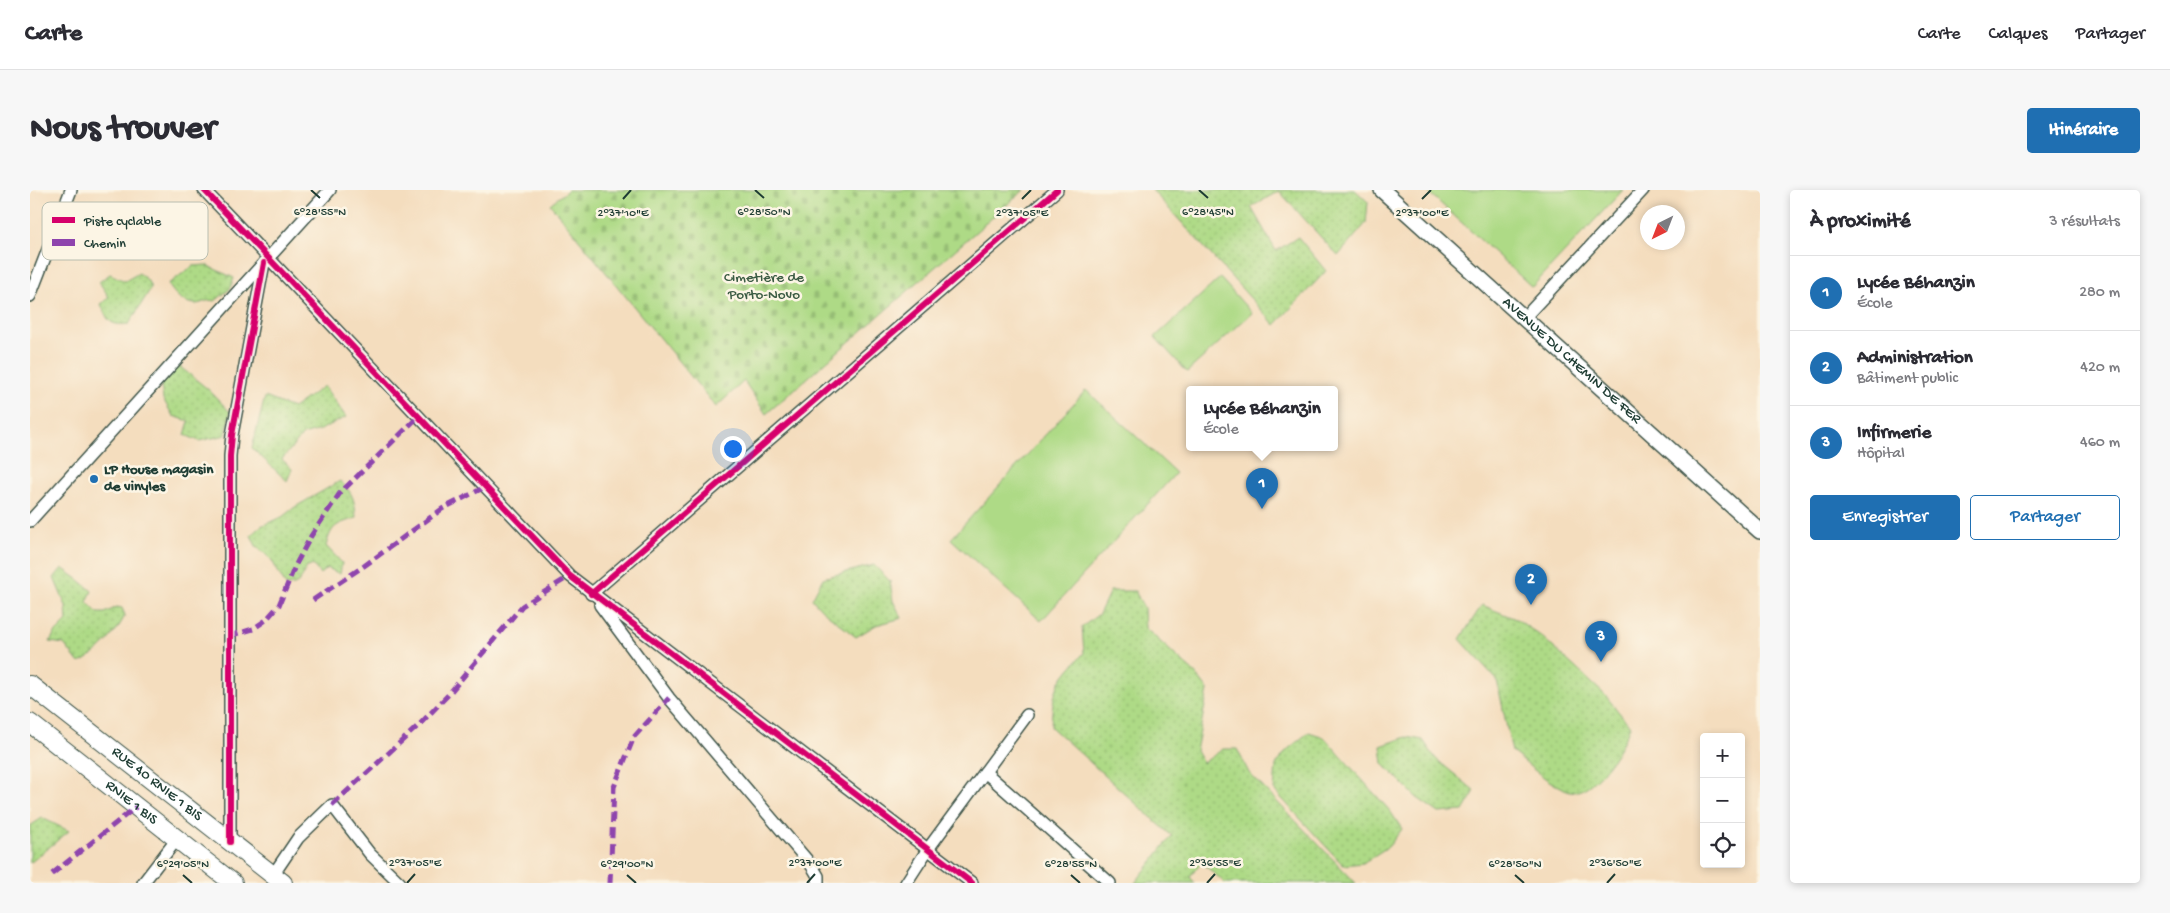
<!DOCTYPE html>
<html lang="fr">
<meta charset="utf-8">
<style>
:root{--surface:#fff;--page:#f7f7f7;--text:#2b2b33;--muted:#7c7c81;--line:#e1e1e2;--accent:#1f6fb2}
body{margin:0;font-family:"Gochi Hand",sans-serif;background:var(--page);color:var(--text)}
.controls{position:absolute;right:15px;bottom:15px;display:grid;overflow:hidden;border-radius:5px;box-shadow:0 2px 8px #0003}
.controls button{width:45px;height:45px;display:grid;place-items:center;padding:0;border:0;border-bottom:1px solid var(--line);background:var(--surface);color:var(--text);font:25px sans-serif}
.compass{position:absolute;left:1610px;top:15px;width:45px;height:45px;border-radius:50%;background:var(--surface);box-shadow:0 2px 8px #0003;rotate:222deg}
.you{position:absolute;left:702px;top:258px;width:18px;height:18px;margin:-12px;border:4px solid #fff;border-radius:50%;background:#1a73e8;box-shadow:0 0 0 8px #1a73e833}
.badge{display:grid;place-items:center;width:32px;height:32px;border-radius:50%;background:var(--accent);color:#fff;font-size:16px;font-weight:700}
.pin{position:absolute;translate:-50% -41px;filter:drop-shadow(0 1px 2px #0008)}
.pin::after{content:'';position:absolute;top:26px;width:18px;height:15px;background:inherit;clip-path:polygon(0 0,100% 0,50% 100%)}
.popup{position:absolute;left:1156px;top:196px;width:152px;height:65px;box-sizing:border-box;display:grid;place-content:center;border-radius:5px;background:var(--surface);filter:drop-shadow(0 1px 4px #0005);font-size:16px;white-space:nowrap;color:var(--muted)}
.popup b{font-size:19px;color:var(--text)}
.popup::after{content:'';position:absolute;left:50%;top:100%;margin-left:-10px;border:10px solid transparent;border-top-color:var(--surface)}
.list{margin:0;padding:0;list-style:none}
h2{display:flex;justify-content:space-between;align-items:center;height:65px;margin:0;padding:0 20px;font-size:21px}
h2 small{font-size:16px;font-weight:400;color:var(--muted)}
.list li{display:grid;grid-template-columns:32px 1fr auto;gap:15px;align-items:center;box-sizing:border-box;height:75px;padding:0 20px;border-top:1px solid var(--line)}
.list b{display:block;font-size:19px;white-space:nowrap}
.list p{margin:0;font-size:16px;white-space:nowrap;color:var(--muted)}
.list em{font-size:16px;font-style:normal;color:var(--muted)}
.actions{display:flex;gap:10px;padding:15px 20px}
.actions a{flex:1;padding:11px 0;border:1px solid var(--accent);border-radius:5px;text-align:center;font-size:18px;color:var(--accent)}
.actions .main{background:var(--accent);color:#fff}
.icon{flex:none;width:28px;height:28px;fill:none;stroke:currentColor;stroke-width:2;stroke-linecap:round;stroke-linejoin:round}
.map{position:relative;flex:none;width:1730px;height:693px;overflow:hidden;border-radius:5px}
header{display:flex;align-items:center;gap:30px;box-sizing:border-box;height:70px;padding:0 25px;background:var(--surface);border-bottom:1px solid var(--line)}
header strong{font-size:24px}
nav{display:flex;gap:28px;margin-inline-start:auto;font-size:18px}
.intro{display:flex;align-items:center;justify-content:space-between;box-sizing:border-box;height:120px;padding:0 30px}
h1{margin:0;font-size:35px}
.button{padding:12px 22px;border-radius:5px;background:var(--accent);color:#fff;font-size:18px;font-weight:700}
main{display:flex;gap:30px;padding:0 30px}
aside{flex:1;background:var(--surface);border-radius:5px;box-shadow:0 2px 8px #0003}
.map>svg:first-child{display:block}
.grass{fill:url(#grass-dots);stroke:#668c5d}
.cemetery{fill:url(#cemetery-stones);stroke:#668c5d}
.pitch{fill:#aeda86;stroke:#668c5d}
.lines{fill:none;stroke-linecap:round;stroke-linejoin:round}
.street-casing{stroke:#3f5549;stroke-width:14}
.secondary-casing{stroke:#3f5549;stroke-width:18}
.primary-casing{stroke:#3f5549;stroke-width:20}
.street{stroke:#fff;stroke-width:11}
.secondary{stroke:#fff;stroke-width:15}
.primary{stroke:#fff;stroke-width:18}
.quiet{stroke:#8e44ad;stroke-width:5;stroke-dasharray:10 5;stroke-linecap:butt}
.cycleway-casing{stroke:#fcf5e5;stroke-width:9}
.cycleway{stroke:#d6006c;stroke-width:6}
.ticks{fill:none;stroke:#1f3d34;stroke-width:2}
.poi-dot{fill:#1f6fb2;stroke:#fcf5e5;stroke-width:2}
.labels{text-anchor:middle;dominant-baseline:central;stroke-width:5;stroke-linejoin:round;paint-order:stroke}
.park-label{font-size:15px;fill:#3c5c44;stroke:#fcf5e5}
.street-label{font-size:15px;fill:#1f3d34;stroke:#fcf5e5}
.poi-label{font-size:15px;font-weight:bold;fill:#1f3d34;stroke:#fcf5e5;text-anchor:start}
.key{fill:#fcf5e5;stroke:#babeb0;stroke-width:1}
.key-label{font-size:14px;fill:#1f3d34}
.ticks-label{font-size:12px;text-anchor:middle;fill:#1f3d34;stroke:#fcf5e5;stroke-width:5;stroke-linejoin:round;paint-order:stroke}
</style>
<header>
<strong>Carte</strong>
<nav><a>Carte</a><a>Calques</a><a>Partager</a></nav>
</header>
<div class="intro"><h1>Nous trouver</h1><a class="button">Itinéraire</a></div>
<main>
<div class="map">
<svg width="1730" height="693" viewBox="0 0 1730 693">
<defs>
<pattern id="grass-dots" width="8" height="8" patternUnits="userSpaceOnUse" patternTransform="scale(1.25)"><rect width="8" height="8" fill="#aeda86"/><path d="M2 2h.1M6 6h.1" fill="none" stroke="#95bc74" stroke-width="1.8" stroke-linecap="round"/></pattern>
<pattern id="cemetery-stones" width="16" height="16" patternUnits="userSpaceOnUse" patternTransform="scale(1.25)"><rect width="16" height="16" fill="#aeda86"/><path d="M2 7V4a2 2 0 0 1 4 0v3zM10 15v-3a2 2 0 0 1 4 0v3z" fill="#95bc74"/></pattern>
</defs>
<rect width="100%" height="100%" fill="#fcf5e5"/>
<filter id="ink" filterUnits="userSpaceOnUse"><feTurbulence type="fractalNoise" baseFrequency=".02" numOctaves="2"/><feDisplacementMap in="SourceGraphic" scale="10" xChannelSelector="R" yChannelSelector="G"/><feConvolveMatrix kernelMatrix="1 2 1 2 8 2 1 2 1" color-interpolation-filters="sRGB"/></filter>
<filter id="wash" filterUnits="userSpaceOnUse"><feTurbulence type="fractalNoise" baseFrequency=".0096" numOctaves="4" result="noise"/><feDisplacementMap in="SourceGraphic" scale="20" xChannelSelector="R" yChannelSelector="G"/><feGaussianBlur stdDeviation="1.12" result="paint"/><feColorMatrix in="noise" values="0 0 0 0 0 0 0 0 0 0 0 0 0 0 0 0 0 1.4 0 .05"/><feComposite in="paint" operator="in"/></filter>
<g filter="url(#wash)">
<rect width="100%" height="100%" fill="#f4ddbe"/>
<!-- grass -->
<g class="grass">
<path d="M 1122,0 L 1325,0 L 1338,12 L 1336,33 L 1308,66 L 1249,1 L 1221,17 L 1246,61 L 1268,47 L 1296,81 L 1245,135 Z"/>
<path d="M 176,75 L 204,88 L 200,99 L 185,111 C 177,109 174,113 166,114 C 153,114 144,104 138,94 L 163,76 Z"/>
<path d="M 109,83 L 118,91 L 121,98 L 99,134 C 79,136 78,131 71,114 L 79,107 L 69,92 L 80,84 L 95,91 Z"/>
<path d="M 144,172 L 179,200 L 200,222 L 196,245 L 169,251 L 155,245 L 159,231 L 143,226 L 133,209 L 130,187 Z"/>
<path d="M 294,196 L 316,227 L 290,240 L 273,245 L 252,269 L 262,279 L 257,291 L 222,258 L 235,207 L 263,218 Z"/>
<path d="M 310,291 C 323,303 325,310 326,328 C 306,335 302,334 296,356 L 312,373 L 310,384 L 297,378 L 290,384 L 283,375 L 276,378 C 271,390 270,396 256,396 L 241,369 L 226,356 L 221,345 L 231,336 L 252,327 L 265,317 Z"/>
<path d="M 844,375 L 860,391 L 863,411 L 872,428 L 846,435 L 826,447 L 792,420 L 782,409 L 793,388 Z"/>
<path d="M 32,378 L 49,390 L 62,401 L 57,412 L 68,423 L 75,423 L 87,417 L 92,418 L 95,425 C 88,442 66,466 49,473 L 34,454 L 20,452 L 24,444 L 37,431 L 36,416 L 24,388 Z"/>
<path d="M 1080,401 L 1105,401 L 1114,418 L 1115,438 L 1165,483 L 1178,500 L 1166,561 L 1173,573 L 1193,559 L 1207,559 L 1219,583 L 1326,693 L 1195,693 L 1171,672 L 1160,687 L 1165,693 L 1105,693 L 1142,646 L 1021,537 C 1023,496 1027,492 1054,463 L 1052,437 L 1069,424 Z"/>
<path d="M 1452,415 L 1488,430 L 1512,447 L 1575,505 L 1600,536 C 1594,554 1563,607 1540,601 C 1519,595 1499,575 1482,562 L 1467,490 L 1430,449 Z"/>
<path d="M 1279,542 L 1294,547 L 1360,621 L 1372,639 L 1359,656 L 1333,673 L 1313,675 L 1244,600 L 1246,575 L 1257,560 Z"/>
<path d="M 1376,547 L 1393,550 L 1406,569 L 1445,601 L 1433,621 L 1409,623 L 1386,607 L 1353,574 L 1351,556 Z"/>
<path d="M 12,628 L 39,641 L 0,673 L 0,636 Z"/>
</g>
<!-- cemetery -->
<path class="cemetery" d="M 538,0 L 994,0 L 736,224 L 714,191 L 686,217 L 520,14 Z"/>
<!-- pitch -->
<g class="pitch">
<path d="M 1396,0 L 1593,0 L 1502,97 Z"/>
<path d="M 1190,88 L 1222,123 L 1157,182 L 1125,147 Z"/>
<path d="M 1056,200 L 1146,283 L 1011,431 L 921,349 Z"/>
</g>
</g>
<g filter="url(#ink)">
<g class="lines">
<defs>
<g id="street">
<path d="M 174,0 L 540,386 L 942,693"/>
<path d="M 0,106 L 41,0"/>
<path d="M 1494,128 L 1613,0"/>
<path d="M 0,331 L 300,0"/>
<path d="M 561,404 L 1027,0"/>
<path d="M 570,415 L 639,508 L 782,676 L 788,686 L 788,693"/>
<path d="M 955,582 L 1080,693"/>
<path d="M 200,652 L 200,266 L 202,245 L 234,73"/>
<path d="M 243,685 L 268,648 L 302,615 L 340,664 L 370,693"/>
<path d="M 113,693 L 147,649"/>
<path d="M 876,693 L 898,659 L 997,525"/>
</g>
<g id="secondary">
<path id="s1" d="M 1352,0 L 1730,341"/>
</g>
<g id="primary">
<path id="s2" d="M 0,495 L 253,693"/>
<path id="s3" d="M 0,533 L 203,693"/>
</g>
</defs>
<!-- street casing -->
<use href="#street" class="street-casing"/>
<!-- secondary casing -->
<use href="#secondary" class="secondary-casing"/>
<!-- primary casing -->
<use href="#primary" class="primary-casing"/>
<!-- street -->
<use href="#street" class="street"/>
<!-- secondary -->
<use href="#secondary" class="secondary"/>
<!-- primary -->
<use href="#primary" class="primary"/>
<!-- quiet -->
<g class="quiet">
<path d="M 283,410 L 334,376 L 412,319 L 455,297"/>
<path d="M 199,446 L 223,439 L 236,430 L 249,415 L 265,376 L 281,346 L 310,303 L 388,227"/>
<path d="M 302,615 L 388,536 L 418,505 L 492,416 L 540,386"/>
<path d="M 22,684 L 106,617"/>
<path d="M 580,693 L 584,597 L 604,547 L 639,508"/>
</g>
<defs>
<g id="cycleway">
<path d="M 174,0 L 540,386 L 942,693"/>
<path d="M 561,404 L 1027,0"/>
<path d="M 200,652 L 200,266 L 202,245 L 234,73"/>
</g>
</defs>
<!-- cycleway casing -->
<use href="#cycleway" class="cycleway-casing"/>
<!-- cycleway -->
<use href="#cycleway" class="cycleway"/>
</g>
</g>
<!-- ticks -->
<path class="ticks" d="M 281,0 L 290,8M 725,0 L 734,8M 1169,0 L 1178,8M 593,9 L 601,0M 992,9 L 1001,0M 1392,9 L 1401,0M 153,685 L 162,693M 597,685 L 606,693M 1041,685 L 1050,693M 1485,685 L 1494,693M 377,693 L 385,684M 777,693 L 785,684M 1177,693 L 1185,684M 1577,693 L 1585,684"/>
<!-- markers -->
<circle class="poi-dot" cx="64" cy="289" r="5"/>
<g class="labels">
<!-- park labels -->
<g class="park-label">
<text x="734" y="88">Cimetière de<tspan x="734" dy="17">Porto-Novo</tspan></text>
</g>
<!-- street labels -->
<g class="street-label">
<text stroke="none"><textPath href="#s1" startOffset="255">AVENUE DU CHEMIN DE FER</textPath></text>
<text stroke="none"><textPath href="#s2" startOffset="161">RUE 40 RNIE 1 BIS</textPath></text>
<text stroke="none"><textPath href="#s3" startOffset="129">RNIE 1 BIS</textPath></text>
</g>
<!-- poi labels -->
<g class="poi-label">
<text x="74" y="280">LP House magasin<tspan x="74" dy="17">de vinyles</tspan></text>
</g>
</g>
<!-- legend -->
<rect x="12" y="12" width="166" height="58" rx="8" class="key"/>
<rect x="22" y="27" width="23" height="6" fill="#d6006c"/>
<rect x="22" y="49" width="23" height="7" fill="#8e44ad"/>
<g class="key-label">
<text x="54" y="35">Piste cyclable</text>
<text x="54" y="57">Chemin</text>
</g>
<g class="ticks-label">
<text x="290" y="25">6°28'55"N</text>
<text x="734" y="25">6°28'50"N</text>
<text x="1178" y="25">6°28'45"N</text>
<text x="593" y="26">2°37'10"E</text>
<text x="992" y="26">2°37'05"E</text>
<text x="1392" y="26">2°37'00"E</text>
<text x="385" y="676">2°37'05"E</text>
<text x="785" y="676">2°37'00"E</text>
<text x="1185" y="676">2°36'55"E</text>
<text x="1585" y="676">2°36'50"E</text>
<text x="153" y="677">6°29'05"N</text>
<text x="597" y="677">6°29'00"N</text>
<text x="1041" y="677">6°28'55"N</text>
<text x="1485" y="677">6°28'50"N</text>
</g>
</svg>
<div class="controls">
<button>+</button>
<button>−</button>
<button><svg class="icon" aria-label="locate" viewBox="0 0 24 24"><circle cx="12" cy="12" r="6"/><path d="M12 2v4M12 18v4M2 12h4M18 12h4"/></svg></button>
</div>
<svg class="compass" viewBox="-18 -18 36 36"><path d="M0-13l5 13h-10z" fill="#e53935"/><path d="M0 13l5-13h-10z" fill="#7c7c81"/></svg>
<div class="you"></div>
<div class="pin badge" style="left:1232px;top:319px">1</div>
<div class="popup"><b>Lycée Béhanzin</b>École</div>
<div class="pin badge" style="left:1501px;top:415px">2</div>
<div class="pin badge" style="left:1571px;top:472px">3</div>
</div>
<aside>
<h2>À proximité<small>3 résultats</small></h2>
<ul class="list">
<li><span class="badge">1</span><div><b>Lycée Béhanzin</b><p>École</p></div><em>280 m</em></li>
<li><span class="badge">2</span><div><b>Administration</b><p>Bâtiment public</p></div><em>420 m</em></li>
<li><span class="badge">3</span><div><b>Infirmerie</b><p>Hôpital</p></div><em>460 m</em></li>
</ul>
<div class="actions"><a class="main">Enregistrer</a><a>Partager</a></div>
</aside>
</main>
